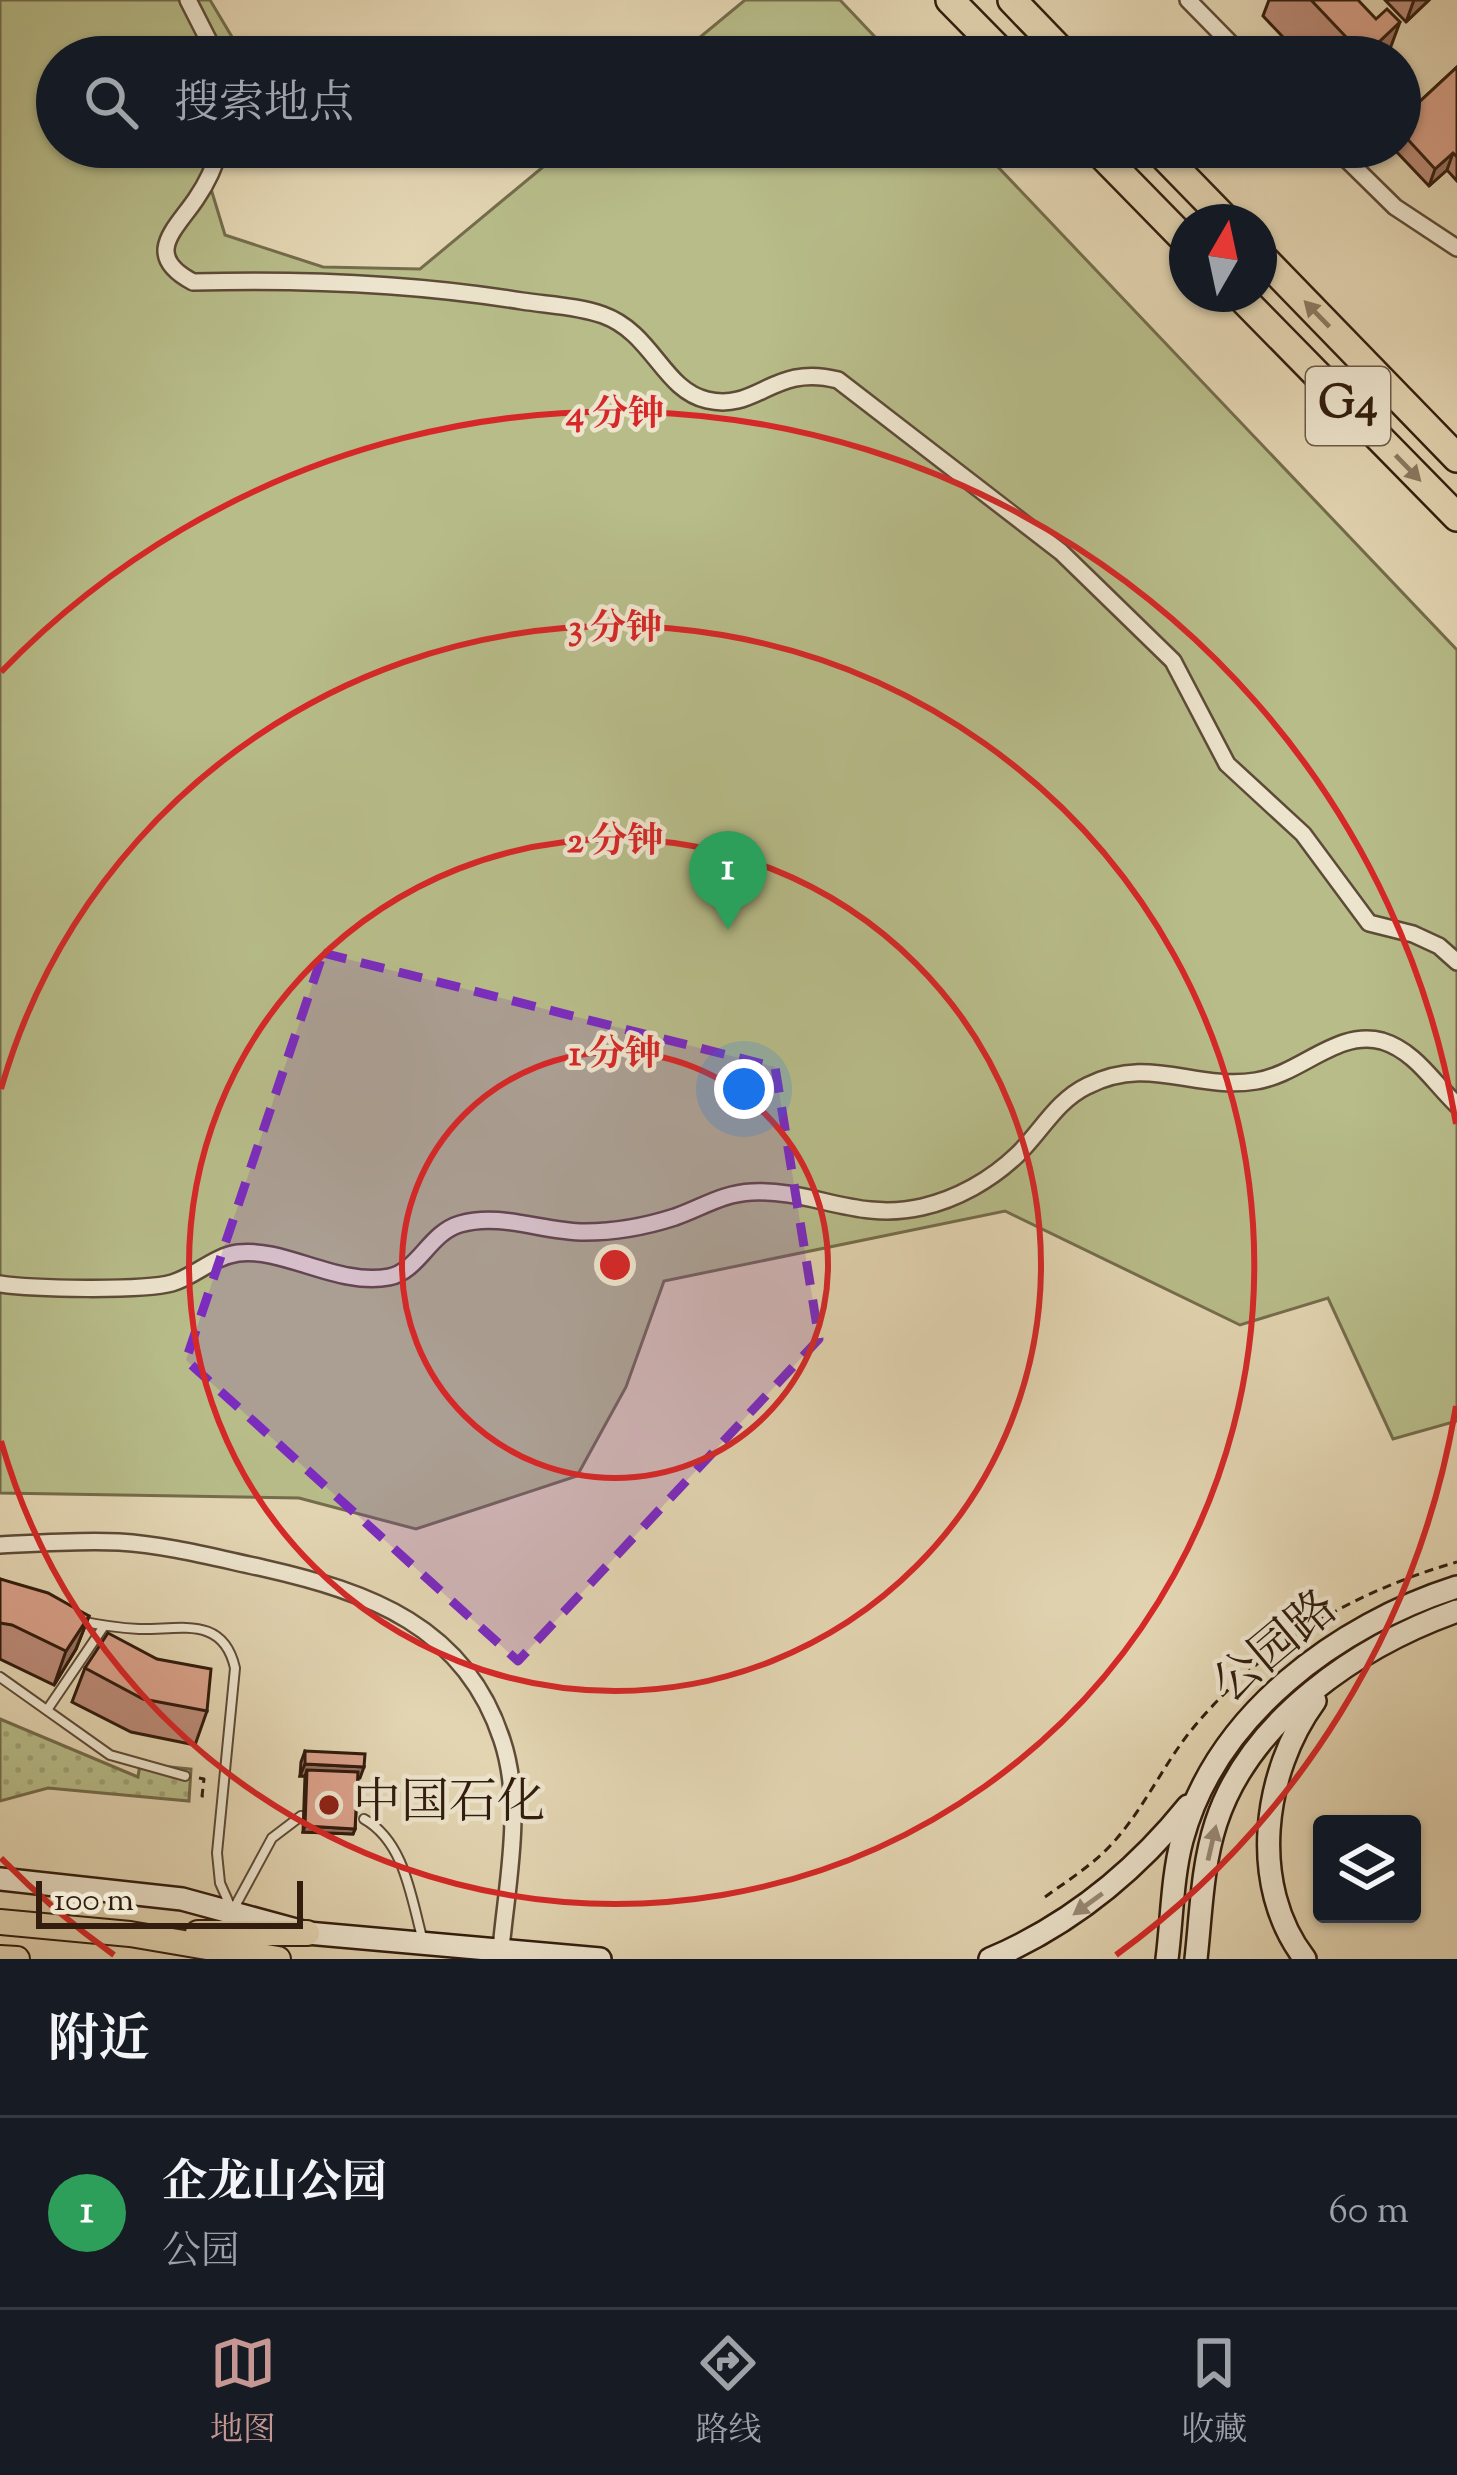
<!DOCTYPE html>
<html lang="zh">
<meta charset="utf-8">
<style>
:root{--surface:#171b24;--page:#242831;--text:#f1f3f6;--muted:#9ea1a6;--line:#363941;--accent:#c59692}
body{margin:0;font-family:"Sorts Mill Goudy","Noto Serif SC",serif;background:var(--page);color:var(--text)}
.controls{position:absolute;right:36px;bottom:36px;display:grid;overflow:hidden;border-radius:12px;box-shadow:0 3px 9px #0004}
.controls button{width:108px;height:108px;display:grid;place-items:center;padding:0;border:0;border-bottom:3px solid var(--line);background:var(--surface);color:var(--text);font:60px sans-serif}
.compass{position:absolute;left:1169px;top:204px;width:108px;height:108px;border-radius:50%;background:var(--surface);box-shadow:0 3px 9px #0004;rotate:9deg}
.scale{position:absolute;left:36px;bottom:30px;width:267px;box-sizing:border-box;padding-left:12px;border:6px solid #321d0e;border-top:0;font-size:33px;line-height:42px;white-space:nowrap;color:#321d0e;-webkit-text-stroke:9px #ede4cd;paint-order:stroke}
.you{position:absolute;left:744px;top:1089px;width:42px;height:42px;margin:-30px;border:9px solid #fff;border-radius:50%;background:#1a73e8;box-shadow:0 0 0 18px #1a73e833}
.badge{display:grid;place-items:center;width:78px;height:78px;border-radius:50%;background:var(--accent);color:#fff;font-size:39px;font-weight:700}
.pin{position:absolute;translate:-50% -99px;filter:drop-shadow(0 3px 6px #0008)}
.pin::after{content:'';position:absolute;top:63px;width:42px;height:36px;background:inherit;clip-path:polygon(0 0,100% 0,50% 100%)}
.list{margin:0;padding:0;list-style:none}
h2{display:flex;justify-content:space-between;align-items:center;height:156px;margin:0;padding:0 48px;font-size:51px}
h2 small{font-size:39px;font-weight:400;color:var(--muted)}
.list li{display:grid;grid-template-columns:78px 1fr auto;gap:36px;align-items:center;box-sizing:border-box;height:192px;padding:0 48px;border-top:3px solid var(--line)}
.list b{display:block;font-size:45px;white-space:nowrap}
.list p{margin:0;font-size:39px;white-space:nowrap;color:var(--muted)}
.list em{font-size:39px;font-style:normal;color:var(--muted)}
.icon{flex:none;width:66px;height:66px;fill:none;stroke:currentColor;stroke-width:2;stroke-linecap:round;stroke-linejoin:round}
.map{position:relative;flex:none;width:1457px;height:1959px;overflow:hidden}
.search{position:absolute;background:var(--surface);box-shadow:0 3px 9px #0004;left:36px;right:36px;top:36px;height:132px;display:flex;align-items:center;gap:30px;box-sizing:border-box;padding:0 42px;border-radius:66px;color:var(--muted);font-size:45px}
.sheet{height:348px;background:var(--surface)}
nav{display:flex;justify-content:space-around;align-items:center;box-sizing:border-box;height:168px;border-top:3px solid var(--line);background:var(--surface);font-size:33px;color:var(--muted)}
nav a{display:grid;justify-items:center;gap:6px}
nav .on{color:var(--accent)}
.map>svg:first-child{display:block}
.grass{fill:url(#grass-dots);stroke:#746c4c;stroke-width:3}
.park{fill:#b7bc89;stroke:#746c4c;stroke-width:3}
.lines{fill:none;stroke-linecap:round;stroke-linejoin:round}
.lane-casing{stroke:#5e4b37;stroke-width:12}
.street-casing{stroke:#5e4b37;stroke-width:20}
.secondary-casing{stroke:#321d0e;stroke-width:26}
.primary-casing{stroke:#321d0e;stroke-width:28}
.highway-casing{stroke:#321d0e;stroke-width:32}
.path{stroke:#321d0e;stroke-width:3;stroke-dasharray:9 6;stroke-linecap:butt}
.lane{stroke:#ede4cd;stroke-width:8}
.street{stroke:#ede4cd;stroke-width:15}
.secondary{stroke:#ede4cd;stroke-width:21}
.primary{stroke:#e3d5b2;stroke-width:24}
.highway{stroke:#e3d5b2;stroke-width:27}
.wall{fill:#bb8a77;stroke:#321d0e;stroke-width:3}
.shaded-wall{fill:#987161;stroke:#321d0e;stroke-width:3}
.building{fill:#d9a18a;stroke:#321d0e;stroke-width:3}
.oneway{fill:#8a7960}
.oneway2{fill:#998a77}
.marked{fill:#7b2cbf;fill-opacity:0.2;stroke:#7b2cbf;stroke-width:9;stroke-dasharray:24 15;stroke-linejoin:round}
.ring{fill:none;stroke:#d62828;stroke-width:6}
.poi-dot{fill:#8f2418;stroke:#ede4cd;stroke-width:4.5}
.labels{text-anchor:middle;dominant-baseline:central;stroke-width:9;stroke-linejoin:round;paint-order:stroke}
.shield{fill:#ede4cd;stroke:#6a5947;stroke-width:3}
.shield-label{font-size:45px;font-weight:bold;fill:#321d0e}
.street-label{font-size:48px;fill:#321d0e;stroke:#ede4cd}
.poi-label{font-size:48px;fill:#321d0e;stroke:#ede4cd;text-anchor:start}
.centre{fill:#d62828;stroke:#ede4cd;stroke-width:6}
.ring-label{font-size:36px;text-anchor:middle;font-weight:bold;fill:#d62828;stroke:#ede4cd;stroke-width:9;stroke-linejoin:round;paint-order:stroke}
</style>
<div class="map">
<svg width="1457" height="1959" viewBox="0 0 1457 1959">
<defs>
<pattern id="grass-dots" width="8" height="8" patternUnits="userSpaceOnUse" patternTransform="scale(3)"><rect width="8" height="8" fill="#b7bc89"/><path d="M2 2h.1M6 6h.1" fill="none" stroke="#9ea175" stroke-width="1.8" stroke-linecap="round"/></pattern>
</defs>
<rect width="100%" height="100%" fill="#e3d5b2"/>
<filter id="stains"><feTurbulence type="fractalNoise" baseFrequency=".00167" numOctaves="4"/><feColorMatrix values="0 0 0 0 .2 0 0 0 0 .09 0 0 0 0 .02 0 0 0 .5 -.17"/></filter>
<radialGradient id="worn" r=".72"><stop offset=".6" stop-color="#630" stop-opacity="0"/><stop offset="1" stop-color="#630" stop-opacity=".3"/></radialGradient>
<!-- grass -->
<path class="grass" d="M 0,1719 L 138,1777 L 140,1764 L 191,1769 L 189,1801 L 48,1788 L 0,1801 Z"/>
<!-- park -->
<g class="park">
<path d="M 0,0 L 210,0 L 244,57 L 57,57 L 57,147 L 230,147 L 208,179 L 225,235 L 323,267 L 420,269 L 567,147 L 979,147 L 1457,650 L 1457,1421 L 1393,1439 L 1328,1298 L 1240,1325 L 1005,1211 L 664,1281 L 626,1387 L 577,1476 L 416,1529 L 299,1498 L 0,1493 Z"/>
<path d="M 745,0 L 840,0 L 894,57 L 676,57 Z"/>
</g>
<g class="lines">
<defs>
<g id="lane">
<path d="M 80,1621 C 99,1625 119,1628 139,1629 C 180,1630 223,1615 235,1668 L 217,1853 L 220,1883 L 232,1910"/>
<path d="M 0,1677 L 110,1755 L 185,1776"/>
<path d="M 47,1710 L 104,1626"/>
<path d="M 364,1819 C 405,1842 411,1898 423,1941"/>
<path d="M 233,1910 L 272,1838 L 301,1816"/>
</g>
<g id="street">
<path d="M 188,0 L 217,57"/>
<path d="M 1188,0 L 1244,57"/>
<path d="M 220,147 C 215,166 207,183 196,199 C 175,230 142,255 193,282 C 303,279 412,283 522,301 C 548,305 578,306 603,315 C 653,333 663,390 707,400 C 758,412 773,363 838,380 L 1061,552 L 1173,661 L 1227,764 L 1303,834 L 1369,923 L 1413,934 L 1439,946 L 1457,962"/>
<path d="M 1334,147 L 1395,207 L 1457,248"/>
<path d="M 0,1284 C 31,1289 144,1291 172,1283 C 196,1276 212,1257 238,1253 C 283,1247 339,1287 389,1277 C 419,1271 429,1233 460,1224 C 501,1212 543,1232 585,1232 C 615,1232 647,1226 675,1217 C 701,1208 723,1193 752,1192 C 812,1189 857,1222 922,1207 C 957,1199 991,1180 1017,1155 C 1041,1132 1056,1101 1087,1086 C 1149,1054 1194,1091 1256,1081 C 1301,1074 1337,1029 1382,1041 C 1415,1051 1433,1082 1457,1105"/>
<path d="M 0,1545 C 39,1543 80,1540 119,1542 C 168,1545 216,1558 263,1568 C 369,1592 465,1626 502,1740 C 524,1806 507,1882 501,1949"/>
</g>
<g id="secondary">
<path d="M 0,1879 L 182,1899 L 307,1933 L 600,1959"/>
<path d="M 990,1959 C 1070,1925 1134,1873 1188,1806"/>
<path d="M 1167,1959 C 1172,1920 1172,1878 1182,1840 C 1216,1714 1338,1625 1457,1587"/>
<path d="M 1196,1959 C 1201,1914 1202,1866 1216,1823 C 1250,1719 1359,1646 1457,1611"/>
<path d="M 1305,1959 C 1248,1885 1263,1772 1315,1701"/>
</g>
<g id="primary">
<path d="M 0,1922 L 130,1934 L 278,1959"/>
<path d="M 198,1933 L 307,1933"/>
<path d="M 0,1958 L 17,1959"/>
</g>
<g id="highway">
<path d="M 950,0 L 1006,57"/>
<path d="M 1012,0 L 1067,57"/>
<path d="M 1094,147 L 1187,242"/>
<path d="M 1155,147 L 1228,222"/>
<path d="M 1259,254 L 1457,458"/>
<path d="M 1238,294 L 1457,517"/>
</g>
</defs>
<!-- lane casing -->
<use href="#lane" class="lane-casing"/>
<!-- street casing -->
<use href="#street" class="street-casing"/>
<!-- secondary casing -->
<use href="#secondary" class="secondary-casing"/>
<!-- primary casing -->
<use href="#primary" class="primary-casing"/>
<!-- highway casing -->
<use href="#highway" class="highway-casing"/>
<!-- path -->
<g class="path">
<path d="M 199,1778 L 204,1779 L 202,1796 L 206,1796"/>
<path d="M 1045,1897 C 1067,1881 1091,1866 1110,1846 C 1142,1812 1161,1769 1189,1733 C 1259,1646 1352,1592 1457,1562"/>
</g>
<!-- lane -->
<use href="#lane" class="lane"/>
<!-- street -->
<use href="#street" class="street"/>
<!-- secondary -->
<use href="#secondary" class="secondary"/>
<!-- primary -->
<use href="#primary" class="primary"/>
<!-- highway -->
<use href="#highway" class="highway"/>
</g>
<!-- wall -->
<g class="wall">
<path d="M 1269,0 L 1358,0 L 1387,57 L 1302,57 L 1263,16 Z"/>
<path d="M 1385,0 L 1429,0 L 1406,22 Z"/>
<path d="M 1457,67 L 1457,181 L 1447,170 L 1429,186 L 1392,147 L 1400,147 L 1400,120 Z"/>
<path d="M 0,1579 L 89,1616 L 76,1649 L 54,1685 L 0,1659 Z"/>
<path d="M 85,1668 L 207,1711 L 195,1745 L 131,1732 L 72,1702 Z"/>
<path d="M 305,1751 L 360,1778 L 358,1778 L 355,1829 L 353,1834 L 303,1832 L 305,1776 L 300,1776 L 301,1762 Z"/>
</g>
<!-- shaded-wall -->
<g class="shaded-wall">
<path d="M 1414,0 L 1429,0 L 1406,22 Z"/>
<path d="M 1400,22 L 1387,57 L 1363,57 L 1364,56 Z"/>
<path d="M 1453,153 L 1447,170 L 1429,186 L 1435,169 Z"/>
<path d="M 89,1616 L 76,1649 L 54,1685 L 66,1651 Z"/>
<path d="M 305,1764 L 364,1767 L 360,1778 L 307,1776 L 307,1770 L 305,1776 L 300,1776 Z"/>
<path d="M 305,1826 L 355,1829 L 353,1834 L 303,1832 Z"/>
</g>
<!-- building -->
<g class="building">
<path d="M 1311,0 L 1358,0 L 1376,19 L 1387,9 L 1400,22 L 1364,56 Z"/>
<path d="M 1457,67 L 1457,157 L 1453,153 L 1435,169 L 1400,131 L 1400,120 Z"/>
<path d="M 0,1579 L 48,1593 L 89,1616 L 66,1651 L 12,1625 L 0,1623 Z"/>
<path d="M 108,1633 L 157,1659 L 211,1669 L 207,1711 L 143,1699 L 85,1668 Z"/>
<path d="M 305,1751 L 365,1754 L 364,1767 L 305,1764 Z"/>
<path d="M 307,1770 L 358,1772 L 355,1829 L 305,1826 Z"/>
</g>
<!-- one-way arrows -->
<defs><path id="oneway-solid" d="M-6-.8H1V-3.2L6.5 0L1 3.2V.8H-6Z" transform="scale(3)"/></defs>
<g class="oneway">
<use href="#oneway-solid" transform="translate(1317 314) rotate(-134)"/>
<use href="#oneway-solid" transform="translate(1408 468) rotate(46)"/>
</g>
<g class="oneway2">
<use href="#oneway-solid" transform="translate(1212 1843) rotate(-77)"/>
<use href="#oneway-solid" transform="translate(1088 1904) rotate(144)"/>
</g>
<!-- marked area -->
<path class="marked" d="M 323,953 L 775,1067 L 819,1339 L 518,1661 L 186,1360 Z"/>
<!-- distance rings -->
<g class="ring">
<circle cx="615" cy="1265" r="213"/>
<circle cx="615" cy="1265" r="426"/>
<path d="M1 1089A639 639 0 1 1 1 1441"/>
<path d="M1456 1406A853 853 0 0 1 1116 1955M114 1955A853 853 0 0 1 1 1858M1 672A853 853 0 0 1 1456 1124"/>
</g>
<!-- markers -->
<circle class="poi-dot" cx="329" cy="1805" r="12"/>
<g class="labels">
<!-- shield labels -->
<rect class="shield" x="1306" y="367" width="84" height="78" rx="9"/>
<g class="shield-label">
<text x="1348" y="406">G4</text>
</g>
<!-- street labels -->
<g class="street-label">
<text transform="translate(1277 1649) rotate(-40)">公园路</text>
</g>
<!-- poi labels -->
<g class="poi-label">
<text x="353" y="1805">中国石化</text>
</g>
</g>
<circle cx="615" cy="1265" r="18" class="centre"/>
<g class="ring-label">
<text x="615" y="425">4 分钟</text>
<text x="615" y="639">3 分钟</text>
<text x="615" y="852">2 分钟</text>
<text x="615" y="1065">1 分钟</text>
</g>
<rect width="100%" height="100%" filter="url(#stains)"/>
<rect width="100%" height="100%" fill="url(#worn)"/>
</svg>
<div class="controls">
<button><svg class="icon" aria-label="layers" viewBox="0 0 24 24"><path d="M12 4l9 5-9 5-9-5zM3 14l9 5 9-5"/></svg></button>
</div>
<svg class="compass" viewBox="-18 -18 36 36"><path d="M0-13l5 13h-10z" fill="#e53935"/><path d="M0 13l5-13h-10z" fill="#9ea1a6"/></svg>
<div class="scale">100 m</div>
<div class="you"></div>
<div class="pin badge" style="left:728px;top:930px;background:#2e9e5b">1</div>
<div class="search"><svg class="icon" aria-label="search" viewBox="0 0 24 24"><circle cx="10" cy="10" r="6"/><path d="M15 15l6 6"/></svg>搜索地点</div>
</div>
<section class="sheet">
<h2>附近<small></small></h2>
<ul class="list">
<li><span class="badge" style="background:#2e9e5b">1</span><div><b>企龙山公园</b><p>公园</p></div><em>60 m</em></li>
</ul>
</section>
<nav>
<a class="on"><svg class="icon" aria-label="map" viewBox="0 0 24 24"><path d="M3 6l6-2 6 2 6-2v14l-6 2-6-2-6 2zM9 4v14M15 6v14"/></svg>地图</a>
<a><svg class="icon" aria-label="directions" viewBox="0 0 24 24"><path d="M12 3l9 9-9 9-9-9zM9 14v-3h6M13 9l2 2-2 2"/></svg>路线</a>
<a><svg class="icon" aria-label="saved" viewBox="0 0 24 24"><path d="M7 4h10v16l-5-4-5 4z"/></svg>收藏</a>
</nav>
